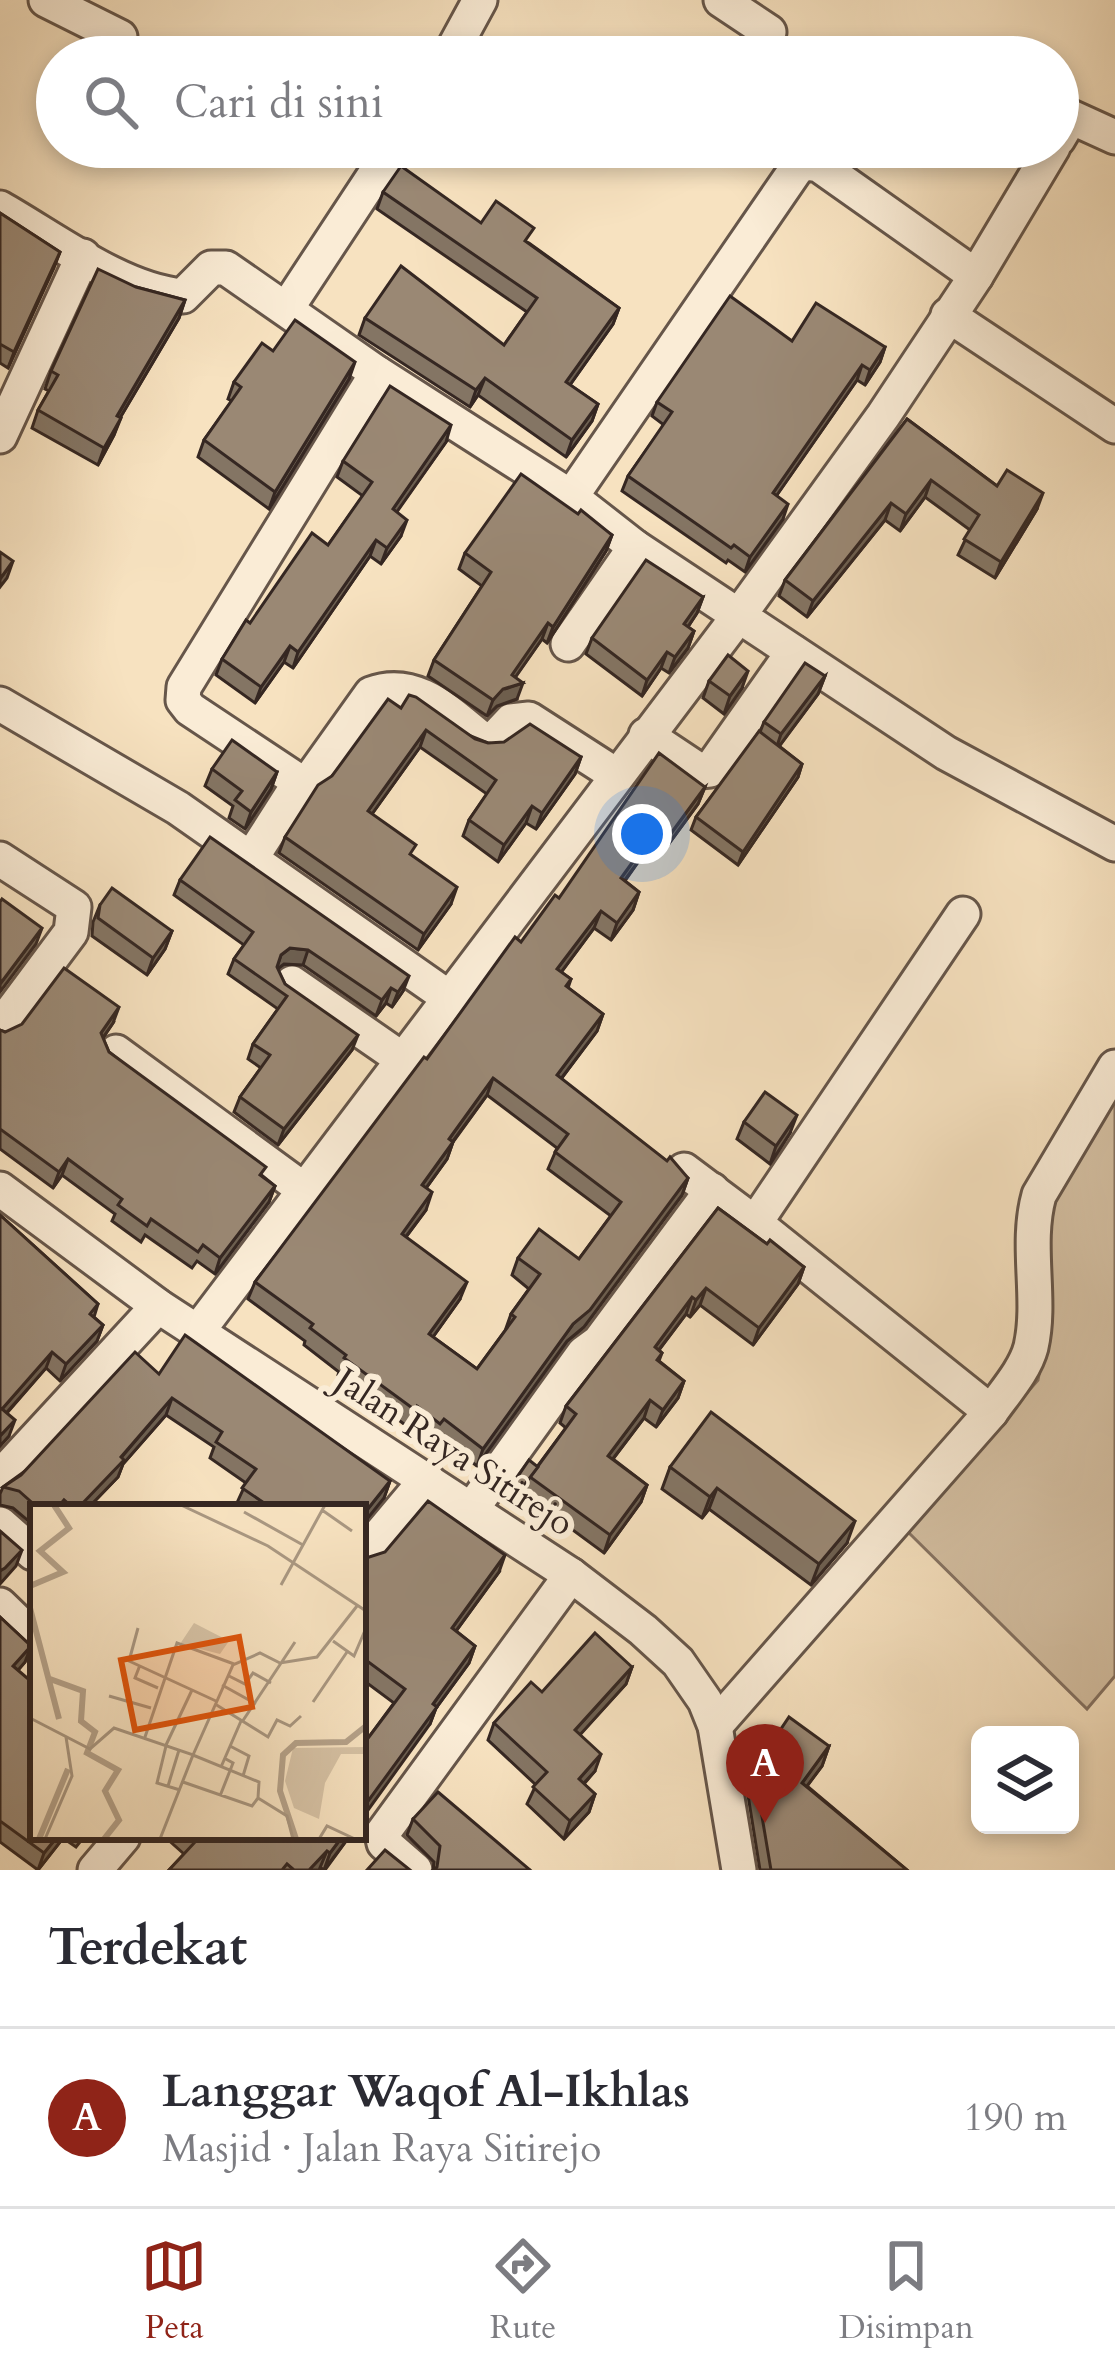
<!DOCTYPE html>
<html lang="id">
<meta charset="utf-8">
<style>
:root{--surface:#fff;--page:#f2f2f3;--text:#2b2b33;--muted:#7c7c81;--line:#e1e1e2;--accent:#8f2418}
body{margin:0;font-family:Cardo,serif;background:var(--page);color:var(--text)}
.controls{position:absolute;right:36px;bottom:36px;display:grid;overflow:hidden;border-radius:18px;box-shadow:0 6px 18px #0003}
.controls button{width:108px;height:108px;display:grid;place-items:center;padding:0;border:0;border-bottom:3px solid var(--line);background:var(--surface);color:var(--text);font:60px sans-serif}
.you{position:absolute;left:642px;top:834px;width:42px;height:42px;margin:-30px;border:9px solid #fff;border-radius:50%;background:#1a73e8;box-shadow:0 0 0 18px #1a73e833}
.badge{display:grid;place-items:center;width:78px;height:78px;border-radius:50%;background:var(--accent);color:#fff;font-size:39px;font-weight:700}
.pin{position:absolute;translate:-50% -99px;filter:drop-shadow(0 3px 6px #0008)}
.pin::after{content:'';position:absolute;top:63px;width:42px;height:36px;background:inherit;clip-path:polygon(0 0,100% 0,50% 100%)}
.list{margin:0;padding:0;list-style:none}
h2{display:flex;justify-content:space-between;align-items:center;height:156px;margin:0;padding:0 48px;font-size:51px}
h2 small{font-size:39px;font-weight:400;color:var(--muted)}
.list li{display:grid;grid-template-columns:78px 1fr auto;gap:36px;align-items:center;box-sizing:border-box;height:180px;padding:0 48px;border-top:3px solid var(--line)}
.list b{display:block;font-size:45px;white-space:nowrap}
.list p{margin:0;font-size:39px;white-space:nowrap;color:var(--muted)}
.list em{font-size:39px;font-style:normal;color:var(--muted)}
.icon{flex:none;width:66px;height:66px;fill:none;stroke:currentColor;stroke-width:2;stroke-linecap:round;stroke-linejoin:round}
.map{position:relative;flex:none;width:1115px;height:1870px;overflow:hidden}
.search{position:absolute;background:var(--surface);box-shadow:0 6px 18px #0003;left:36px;right:36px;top:36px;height:132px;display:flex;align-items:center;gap:30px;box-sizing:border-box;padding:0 42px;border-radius:66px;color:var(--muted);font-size:45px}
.sheet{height:336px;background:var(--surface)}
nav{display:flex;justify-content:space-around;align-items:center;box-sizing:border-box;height:168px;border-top:3px solid var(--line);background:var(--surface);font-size:33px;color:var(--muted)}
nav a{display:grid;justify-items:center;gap:6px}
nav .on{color:var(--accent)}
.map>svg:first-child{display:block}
.green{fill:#d6c2a5;stroke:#867464;stroke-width:3}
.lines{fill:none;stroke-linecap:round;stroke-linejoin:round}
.minor-casing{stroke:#66564a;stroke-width:39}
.minor{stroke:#faecd6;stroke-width:33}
.wall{fill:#847564;stroke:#352722;stroke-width:3;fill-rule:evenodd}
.shaded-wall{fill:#6c5f51;stroke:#352722;stroke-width:3}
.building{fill:#9a8874;stroke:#352722;stroke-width:3;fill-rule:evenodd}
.labels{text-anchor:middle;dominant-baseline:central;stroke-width:12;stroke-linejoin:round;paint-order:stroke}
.street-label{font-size:36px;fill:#352722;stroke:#faecd6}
.inset-river{fill:none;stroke:#b5a28a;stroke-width:6}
.inset-road{fill:none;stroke:#a99781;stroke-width:3}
.view{fill:#df560d;fill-opacity:0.15;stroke:#df560d;stroke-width:6}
.inset-edge{fill:none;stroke:#352722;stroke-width:6}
</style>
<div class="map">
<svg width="1115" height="1870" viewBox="0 0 1115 1870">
<rect width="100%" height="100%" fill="#f7e2c0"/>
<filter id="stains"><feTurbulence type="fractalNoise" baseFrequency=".00167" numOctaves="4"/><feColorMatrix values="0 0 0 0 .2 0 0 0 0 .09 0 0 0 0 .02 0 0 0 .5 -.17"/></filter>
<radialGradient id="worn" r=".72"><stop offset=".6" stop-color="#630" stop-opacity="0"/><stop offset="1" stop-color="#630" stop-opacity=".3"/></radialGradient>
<!-- green -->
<path class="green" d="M 1115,1081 L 1115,1676 L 1087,1709 L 907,1531 L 1038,1380 L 1043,1353 L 1043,1218 Z"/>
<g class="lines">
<defs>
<g id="minor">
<path d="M 46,0 L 120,37"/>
<path d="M 721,0 L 769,32"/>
<path d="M 449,57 L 480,0"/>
<path d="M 1058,139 L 1071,117 L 1115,137"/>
<path d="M 0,208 C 53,238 122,291 183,296 L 211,268 L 226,268 L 377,373 L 571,497 L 635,547 L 946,753 L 1115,844"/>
<path d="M 287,308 L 393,147"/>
<path d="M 948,315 L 1115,426"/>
<path d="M 0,436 L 83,256"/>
<path d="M 571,497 L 797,168 L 806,163 L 819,165 L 976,276"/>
<path d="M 568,644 L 635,547"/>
<path d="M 0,704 L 178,808 L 448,997"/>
<path d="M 646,735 L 700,771 L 710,770 L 793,652"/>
<path d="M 300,782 L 309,781 L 371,694 C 416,677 449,713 482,739 L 495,738 L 511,721 L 529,719 L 616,775"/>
<path d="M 252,857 L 300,782 L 190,709 L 183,700 L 184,687 L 377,373"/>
<path d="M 0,859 L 74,907 L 71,932 L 0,1027"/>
<path d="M 292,983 L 402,1059"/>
<path d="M 116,1052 L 303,1189"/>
<path d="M 684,1170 L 755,1223 L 963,914"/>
<path d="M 0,1189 L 158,1306 L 571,1575 L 643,1630 L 678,1662 L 705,1701 L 715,1726 L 739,1870"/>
<path d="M 755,1223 L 991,1412"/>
<path d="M 198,1331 L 740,614 L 883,416 L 976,276 L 1053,147"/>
<path d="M 0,1477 L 158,1306"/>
<path d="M 471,1510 L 584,1353 L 599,1342 L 712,1190"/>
<path d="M 0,1524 L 33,1553"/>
<path d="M 363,1555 L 427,1479"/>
<path d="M 0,1605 L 33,1637"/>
<path d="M 715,1726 L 991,1412 C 1005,1392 1025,1370 1031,1347 C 1042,1298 1025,1245 1039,1195 L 1115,1067"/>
<path d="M 95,1870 L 123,1837"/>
<path d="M 415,1870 L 384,1843 L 382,1834 L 571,1575"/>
</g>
</defs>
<!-- minor casing -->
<use href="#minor" class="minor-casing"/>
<!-- minor -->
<use href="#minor" class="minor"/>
</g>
<!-- wall -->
<g class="wall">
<path d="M 383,192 L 481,223 L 529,243 L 619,308 L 613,324 L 570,385 L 598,404 L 592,421 L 566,457 L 478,395 L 470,407 L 359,335 L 365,318 L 504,345 L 527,312 L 377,209 Z"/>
<path d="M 0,213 L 60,252 L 8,368 L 0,363 Z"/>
<path d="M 136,287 L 185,300 L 179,318 L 120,418 L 114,435 L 98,465 L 32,428 L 38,410 L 49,391 L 45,389 L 51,371 Z"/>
<path d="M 792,341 L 885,347 L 880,362 L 865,385 L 857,380 L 776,496 L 783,519 L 745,572 L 728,560 L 726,563 L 622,491 L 628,476 L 664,425 L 652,416 L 657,402 Z"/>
<path d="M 273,351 L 349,379 L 269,509 L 198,457 L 204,440 L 232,401 L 228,399 L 234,382 Z"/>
<path d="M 907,419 L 997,486 L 1037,509 L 995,578 L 958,555 L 970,530 L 925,497 L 900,531 L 885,520 L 807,617 L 779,596 L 785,580 Z"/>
<path d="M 446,442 L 396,512 L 401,536 L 381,564 L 370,556 L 293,668 L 284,662 L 255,703 L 216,675 L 222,659 L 250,623 L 328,545 L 363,496 L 337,477 L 343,461 Z"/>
<path d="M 578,514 L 612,535 L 606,551 L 547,643 L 542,639 L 515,677 L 517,699 L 497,706 L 487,716 L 428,676 L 434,660 L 482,586 L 459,569 L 465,553 Z"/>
<path d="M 703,597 L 697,613 L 688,627 L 694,631 L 688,648 L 669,673 L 661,668 L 642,696 L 586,654 L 592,638 Z"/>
<path d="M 825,676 L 818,694 L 779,746 L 802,764 L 798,777 L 738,865 L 691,830 L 696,817 L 760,732 L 764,722 Z"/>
<path d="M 709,681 L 742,688 L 724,714 L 703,698 Z"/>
<path d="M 401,708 L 488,743 L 581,757 L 575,774 L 536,829 L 526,823 L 498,862 L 463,836 L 469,820 L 487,794 L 420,747 L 372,814 L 412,856 L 451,904 L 418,950 L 279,853 L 285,837 L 332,776 Z"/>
<path d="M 212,769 L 277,772 L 271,789 L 245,829 L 229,818 L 233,806 L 205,786 Z"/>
<path d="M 705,787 L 698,804 L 662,853 L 651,844 L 625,881 L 639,892 L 633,910 L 611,940 L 594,928 L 561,972 L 571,979 L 568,988 L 603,1014 L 597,1031 L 561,1079 L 688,1178 L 682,1195 L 584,1327 L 567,1341 L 477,1466 L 438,1436 L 434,1441 L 411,1424 L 408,1427 L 338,1375 L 339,1372 L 304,1345 L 305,1341 L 248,1299 L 255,1282 L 427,1059 L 559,898 ZM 487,1095 L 557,1148 L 548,1169 L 611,1216 L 579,1259 L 518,1258 L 512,1275 L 529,1289 L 511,1314 L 505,1331 L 477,1369 L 433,1337 L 460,1299 L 406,1237 L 426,1210 L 426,1188 L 447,1159 L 453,1142 Z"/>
<path d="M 180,880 L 403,991 L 392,1007 L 386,1003 L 376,1016 L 303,965 L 284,964 L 277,969 L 285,984 L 352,1050 L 278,1145 L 234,1112 L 240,1097 L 261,1068 L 248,1059 L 253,1044 L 278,1009 L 228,974 L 234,959 L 244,945 L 174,895 Z"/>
<path d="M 100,905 L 172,931 L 165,949 L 147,975 L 92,936 L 93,922 Z"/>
<path d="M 113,1023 L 103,1038 L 109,1052 L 275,1186 L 269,1202 L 215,1274 L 197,1261 L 192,1268 L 145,1235 L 141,1242 L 112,1221 L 115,1214 L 62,1175 L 53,1188 L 0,1149 L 0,1030 L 5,1032 Z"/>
<path d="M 744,1122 L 790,1133 L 770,1164 L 737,1139 Z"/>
<path d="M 718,1208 L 767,1244 L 804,1267 L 798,1284 L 753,1345 L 700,1305 L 690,1317 L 686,1314 L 659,1350 L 662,1353 L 659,1361 L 684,1381 L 678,1398 L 656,1427 L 644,1418 L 613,1459 L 647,1485 L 641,1502 L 604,1553 L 524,1494 L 527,1486 L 518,1497 L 510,1491 L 514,1482 L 537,1467 L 566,1428 L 560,1423 L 566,1406 Z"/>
<path d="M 0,1215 L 98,1304 L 94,1317 L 103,1325 L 97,1341 L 60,1381 L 46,1368 L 7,1413 L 9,1436 L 0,1446 Z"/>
<path d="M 159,1374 L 390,1481 L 384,1498 L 363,1507 L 239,1507 L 236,1505 L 246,1483 L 210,1458 L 214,1447 L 166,1415 L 123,1464 L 118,1477 L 89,1507 L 33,1507 L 33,1525 L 13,1508 L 0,1505 L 0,1494 L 3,1487 Z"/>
<path d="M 670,1467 L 847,1543 L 811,1585 L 709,1509 L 702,1518 L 662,1489 Z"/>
<path d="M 363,1559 L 499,1572 L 456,1631 L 475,1646 L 469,1663 L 436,1708 L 430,1724 L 366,1741 L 394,1703 L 363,1680 Z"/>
<path d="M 0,1617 L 31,1646 L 25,1662 L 18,1670 L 33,1837 L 84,1837 L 76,1847 L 63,1838 L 38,1870 L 0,1842 Z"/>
<path d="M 632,1667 L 626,1684 L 580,1734 L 595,1771 L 584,1784 L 595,1794 L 589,1812 L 564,1839 L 527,1804 L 536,1785 L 488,1740 L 494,1723 L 542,1692 Z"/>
<path d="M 829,1746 L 822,1766 L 807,1786 L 907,1870 L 760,1870 L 747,1789 L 754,1769 Z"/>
<path d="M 413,1819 L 530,1870 L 433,1870 L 434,1862 L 407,1835 Z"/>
<path d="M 165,1837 L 349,1837 L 325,1870 L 321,1868 L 319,1870 L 169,1870 L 184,1854 Z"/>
</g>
<!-- shaded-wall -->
<g class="shaded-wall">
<path d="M 60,252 L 54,268 L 8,368 L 14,352 Z"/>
<path d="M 185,300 L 179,318 L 111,433 L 117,416 Z"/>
<path d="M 619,308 L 613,324 L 560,399 L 566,382 Z"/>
<path d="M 885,347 L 880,362 L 865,385 L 870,370 Z"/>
<path d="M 355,362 L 349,379 L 269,509 L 275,492 Z"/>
<path d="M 862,365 L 857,380 L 768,508 L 773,493 Z"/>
<path d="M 485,378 L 478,395 L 470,407 L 476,390 Z"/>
<path d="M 598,404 L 592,421 L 566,457 L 572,440 Z"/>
<path d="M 121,418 L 114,435 L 98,465 L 104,448 Z"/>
<path d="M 451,425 L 446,442 L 387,526 L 393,509 Z"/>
<path d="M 931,480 L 925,497 L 900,531 L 906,514 Z"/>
<path d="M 1043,493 L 1037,509 L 995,578 L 1001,562 Z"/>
<path d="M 891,503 L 885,520 L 807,617 L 813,601 Z"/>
<path d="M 788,504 L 783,519 L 745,572 L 750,557 Z"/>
<path d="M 407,520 L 401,536 L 381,564 L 387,548 Z"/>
<path d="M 612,535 L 606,551 L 547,643 L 553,627 Z"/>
<path d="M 376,540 L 370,556 L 293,668 L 298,652 Z"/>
<path d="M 13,561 L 7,578 L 0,587 L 0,579 Z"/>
<path d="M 703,597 L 697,613 L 679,640 L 684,624 Z"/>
<path d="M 548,623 L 542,639 L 508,688 L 523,683 L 517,699 L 497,706 L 487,716 L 493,700 Z"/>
<path d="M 694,631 L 688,648 L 669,673 L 675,657 Z"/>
<path d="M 290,646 L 284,662 L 255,703 L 261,687 Z"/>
<path d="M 667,652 L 661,668 L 642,696 L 647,680 Z"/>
<path d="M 748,671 L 742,688 L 724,714 L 730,696 Z"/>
<path d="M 825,676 L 818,694 L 775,752 L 781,734 Z"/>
<path d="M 426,730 L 420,747 L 362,828 L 368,811 Z"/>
<path d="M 581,757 L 575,774 L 536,829 L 542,813 Z"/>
<path d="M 802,764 L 798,777 L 738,865 L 743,852 Z"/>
<path d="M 277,772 L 271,789 L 245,829 L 251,812 Z"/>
<path d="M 705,787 L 698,804 L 662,853 L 669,836 Z"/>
<path d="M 532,806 L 526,823 L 498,862 L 504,845 Z"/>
<path d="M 658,827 L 651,844 L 614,895 L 621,878 Z"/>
<path d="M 457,887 L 451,904 L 418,950 L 424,934 Z"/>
<path d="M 639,892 L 633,910 L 611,940 L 617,923 Z"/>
<path d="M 601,911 L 594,928 L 551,986 L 557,969 Z"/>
<path d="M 42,928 L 36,944 L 0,992 L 0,984 Z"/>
<path d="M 172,931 L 165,949 L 147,975 L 153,958 Z"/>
<path d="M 290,948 L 308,950 L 303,965 L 284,964 L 276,970 L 281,955 Z"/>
<path d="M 409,976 L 403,991 L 392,1007 L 398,992 Z"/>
<path d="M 391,988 L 386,1003 L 376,1016 L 382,1000 Z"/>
<path d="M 119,1007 L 113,1023 L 95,1049 L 101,1033 Z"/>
<path d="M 603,1014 L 597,1031 L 551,1092 L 557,1075 Z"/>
<path d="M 358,1035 L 352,1050 L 278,1145 L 284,1129 Z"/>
<path d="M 493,1078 L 487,1095 L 442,1156 L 449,1139 Z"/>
<path d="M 797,1115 L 790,1133 L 770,1164 L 776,1146 Z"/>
<path d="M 453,1142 L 447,1159 L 416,1202 L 422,1185 Z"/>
<path d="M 68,1159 L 62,1175 L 53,1188 L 59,1172 Z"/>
<path d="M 688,1178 L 682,1195 L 584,1327 L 567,1341 L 477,1466 L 483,1449 L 573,1324 Z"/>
<path d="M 275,1186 L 269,1202 L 215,1274 L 220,1258 Z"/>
<path d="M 432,1192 L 426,1210 L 395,1251 L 402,1234 Z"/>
<path d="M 804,1267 L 798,1284 L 753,1345 L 759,1328 Z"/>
<path d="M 467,1282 L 460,1299 L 423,1351 L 429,1334 Z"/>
<path d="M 706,1288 L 700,1305 L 690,1317 L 696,1300 Z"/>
<path d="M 692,1297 L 686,1314 L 648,1364 L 655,1347 Z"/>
<path d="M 103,1325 L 97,1341 L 60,1381 L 66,1364 Z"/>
<path d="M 52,1352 L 46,1368 L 0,1420 L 2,1409 Z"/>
<path d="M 684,1381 L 678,1398 L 656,1427 L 663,1410 Z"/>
<path d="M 172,1398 L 166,1415 L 123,1464 L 118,1477 L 89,1507 L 79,1507 Z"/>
<path d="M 650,1400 L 644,1418 L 602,1473 L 608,1456 Z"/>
<path d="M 15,1420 L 9,1436 L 0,1446 L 0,1436 Z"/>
<path d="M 390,1481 L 384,1498 L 363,1524 L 363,1515 Z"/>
<path d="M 647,1485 L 641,1502 L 604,1553 L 610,1535 Z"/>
<path d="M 717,1488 L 709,1509 L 702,1518 L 710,1497 Z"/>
<path d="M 855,1521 L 847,1543 L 811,1585 L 819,1564 Z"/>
<path d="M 22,1550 L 16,1566 L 0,1584 L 0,1571 Z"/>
<path d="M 505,1555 L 499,1572 L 445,1646 L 452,1628 Z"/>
<path d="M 31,1646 L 25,1662 L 8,1682 L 13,1666 Z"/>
<path d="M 475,1646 L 469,1663 L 436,1708 L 430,1724 L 363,1817 L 363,1808 L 433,1704 Z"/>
<path d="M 632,1667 L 626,1684 L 569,1747 L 575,1730 Z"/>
<path d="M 829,1746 L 822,1766 L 795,1802 L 802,1783 Z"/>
<path d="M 601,1754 L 595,1771 L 572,1796 L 579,1779 Z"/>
<path d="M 595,1794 L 589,1812 L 564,1839 L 570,1821 Z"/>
<path d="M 57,1837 L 64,1837 L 38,1870 L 44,1853 Z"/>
<path d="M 342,1837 L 349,1837 L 324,1870 L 330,1853 Z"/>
<path d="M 327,1851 L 319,1870 L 309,1870 Z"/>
</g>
<!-- building -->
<g class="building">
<path d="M 401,166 L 481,223 L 496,201 L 534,228 L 525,241 L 619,308 L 566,382 L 598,404 L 572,440 L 485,378 L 476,390 L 365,318 L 401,266 L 504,345 L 537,298 L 383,192 Z"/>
<path d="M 0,213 L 60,252 L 14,352 L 0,344 Z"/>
<path d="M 98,269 L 136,287 L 185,300 L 117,416 L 121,418 L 104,448 L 38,410 L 58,375 L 51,371 Z"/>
<path d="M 730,296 L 792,341 L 816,303 L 885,347 L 870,370 L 862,365 L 773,493 L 788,504 L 750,557 L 734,545 L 731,548 L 628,476 L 672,412 L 657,402 Z"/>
<path d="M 295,320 L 355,362 L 275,492 L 204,440 L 241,387 L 234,382 L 262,343 L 273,351 Z"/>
<path d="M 390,386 L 451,425 L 393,509 L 407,520 L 387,548 L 376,540 L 298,652 L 290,646 L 261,687 L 222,659 L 246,620 L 250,623 L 312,533 L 328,545 L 372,482 L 343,461 Z"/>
<path d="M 907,419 L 997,486 L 1007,470 L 1043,493 L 1001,562 L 964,539 L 979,515 L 931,480 L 906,514 L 891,503 L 813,601 L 785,580 Z"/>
<path d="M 521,474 L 578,514 L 581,510 L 612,535 L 553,627 L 548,623 L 512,675 L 523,683 L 503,689 L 493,700 L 434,660 L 491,572 L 465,553 Z"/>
<path d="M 0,552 L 13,561 L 0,579 Z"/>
<path d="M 646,560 L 703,597 L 684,624 L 694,631 L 675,657 L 667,652 L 647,680 L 592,638 Z"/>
<path d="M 728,655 L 748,671 L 730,696 L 709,681 Z"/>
<path d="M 805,663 L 825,676 L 781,734 L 764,722 Z"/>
<path d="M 409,695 L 416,697 L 475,739 L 488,743 L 504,742 L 530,724 L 581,757 L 542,813 L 532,806 L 504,845 L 469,820 L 496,780 L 426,730 L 368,811 L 416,845 L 410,854 L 457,887 L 424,934 L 285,837 L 318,785 L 332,776 L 388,699 L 401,708 Z"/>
<path d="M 759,731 L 802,764 L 743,852 L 696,817 Z"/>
<path d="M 232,740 L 277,772 L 251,812 L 235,800 L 242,791 L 212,769 Z"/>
<path d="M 659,753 L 705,787 L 669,836 L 658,827 L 621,878 L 639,892 L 617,923 L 601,911 L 557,969 L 571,979 L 566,986 L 603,1014 L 557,1075 L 667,1161 L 670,1157 L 688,1178 L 590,1310 L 573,1324 L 483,1449 L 444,1419 L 440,1424 L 417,1406 L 415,1410 L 344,1358 L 346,1355 L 310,1328 L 313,1324 L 255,1282 L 424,1057 L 427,1059 L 515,937 L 521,942 L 555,895 L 559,898 ZM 493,1078 L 568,1134 L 555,1152 L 621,1202 L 579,1259 L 539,1229 L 518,1258 L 540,1274 L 511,1314 L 515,1317 L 477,1369 L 429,1334 L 467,1282 L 402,1234 L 432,1192 L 422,1185 L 453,1142 L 449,1139 Z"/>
<path d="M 210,837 L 409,976 L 398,992 L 391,988 L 382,1000 L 308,950 L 290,948 L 281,955 L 277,967 L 285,984 L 358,1035 L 284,1129 L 240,1097 L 270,1055 L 253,1044 L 287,996 L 234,959 L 253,932 L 180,880 Z"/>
<path d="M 112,888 L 172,931 L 153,958 L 98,918 L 100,905 Z"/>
<path d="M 2,899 L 42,928 L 0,984 L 0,902 Z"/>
<path d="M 64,968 L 119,1007 L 101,1033 L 109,1052 L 266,1167 L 260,1175 L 275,1186 L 220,1258 L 203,1245 L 198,1252 L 151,1219 L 147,1226 L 118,1205 L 122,1199 L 68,1159 L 59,1172 L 0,1129 L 0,1030 L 5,1032 L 22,1024 Z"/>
<path d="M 765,1092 L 797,1115 L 776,1146 L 744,1122 Z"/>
<path d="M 718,1208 L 767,1244 L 770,1240 L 804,1267 L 759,1328 L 706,1288 L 696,1300 L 692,1297 L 655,1347 L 662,1353 L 657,1360 L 684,1381 L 663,1410 L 650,1400 L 608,1456 L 647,1485 L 610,1535 L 530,1477 L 576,1414 L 566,1406 Z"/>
<path d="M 0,1215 L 98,1304 L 90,1314 L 103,1325 L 66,1364 L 52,1352 L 2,1409 L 15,1420 L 0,1436 Z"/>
<path d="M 185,1335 L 390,1481 L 363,1515 L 363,1507 L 270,1507 L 242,1488 L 256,1469 L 216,1442 L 222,1432 L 172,1398 L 121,1457 L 124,1460 L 79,1507 L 72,1507 L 64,1500 L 58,1507 L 37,1507 L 19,1491 L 3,1487 L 21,1475 L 135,1352 L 159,1374 Z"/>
<path d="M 711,1412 L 855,1521 L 819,1564 L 717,1488 L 710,1497 L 670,1467 Z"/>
<path d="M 529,1460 L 538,1467 L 522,1488 L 514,1482 Z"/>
<path d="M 428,1501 L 505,1555 L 452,1628 L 475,1646 L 433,1704 L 437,1707 L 363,1808 L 363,1739 L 366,1741 L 405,1689 L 363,1658 L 363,1569 L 367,1563 L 363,1559 L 385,1552 Z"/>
<path d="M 0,1531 L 22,1550 L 5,1568 L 0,1571 Z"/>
<path d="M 0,1617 L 31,1646 L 13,1666 L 33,1683 L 33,1837 L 57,1837 L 44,1853 L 0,1821 Z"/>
<path d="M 595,1633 L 632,1667 L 575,1730 L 601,1754 L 579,1779 L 595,1794 L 570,1821 L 533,1787 L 547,1772 L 494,1723 L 531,1682 L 542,1692 Z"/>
<path d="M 789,1717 L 829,1746 L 802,1783 L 907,1870 L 771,1870 L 754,1769 Z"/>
<path d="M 438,1792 L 530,1870 L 433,1870 L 437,1867 L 440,1846 L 413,1819 Z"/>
<path d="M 191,1837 L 342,1837 L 330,1853 L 327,1851 L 309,1870 L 294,1870 L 287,1864 L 282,1870 L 169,1870 L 196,1841 Z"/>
<path d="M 385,1850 L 410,1870 L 367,1870 Z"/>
</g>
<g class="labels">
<!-- street labels -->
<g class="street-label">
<text transform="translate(454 1452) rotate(33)">Jalan Raya Sitirejo</text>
</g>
</g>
<!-- overview -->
<g transform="translate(30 1504)">
<rect width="336" height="336" fill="#f7e2c0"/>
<path d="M 164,119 L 199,137 L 190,150 L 150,140 ZM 336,243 L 336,250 L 311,250 L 295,279 L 289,315 L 264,304 L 255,277 L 263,244 Z" fill="#d6c2a5"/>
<path class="inset-river" d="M 0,82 L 33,68 L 10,47 L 39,24 L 24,1M 0,104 L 29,215M 20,175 L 53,187 L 51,217 L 65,228 L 57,249 L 88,266 L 75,287 L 89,316 L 74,335M 9,335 L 38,265M 266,335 L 250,287 L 253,251 L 266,239 L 316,238 L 336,222"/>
<path class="inset-road" d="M 151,1 L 238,42 L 336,107M 292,6 L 322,27M 214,8 L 273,41M 251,81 L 295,1M 108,124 L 99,157 L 186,197M 303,137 L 324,152 L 336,124M 110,161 L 105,174 L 128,184M 197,171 L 215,180 L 223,169 L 241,179M 192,181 L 226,200M 79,192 L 121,204M 283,198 L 317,148M 185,200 L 238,233 L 247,216 L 260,222 L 271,212M 0,214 L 60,245 L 84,224 L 163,251 L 203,161 L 230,149 L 250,159 L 287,153 L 327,102M 212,218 L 265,138M 115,233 L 147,139 L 204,160M 136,241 L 162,186M 136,242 L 127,279 L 150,286M 200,242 L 219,252 L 213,272M 191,263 L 211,217M 153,278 L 222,302 L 228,294M 138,282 L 149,246M 190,292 L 203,259 L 194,254M 228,294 L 257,312 L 263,335M 15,335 L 42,272 L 36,233M 130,335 L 163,251 L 229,278 L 228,294M 289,335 L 297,322 L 325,335"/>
<path class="view" d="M 209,133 L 222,203 L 105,226 L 91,156 Z"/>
<rect width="336" height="336" class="inset-edge"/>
</g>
<rect width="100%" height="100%" filter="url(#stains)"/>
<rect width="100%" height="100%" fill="url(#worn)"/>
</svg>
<div class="controls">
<button><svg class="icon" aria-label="layers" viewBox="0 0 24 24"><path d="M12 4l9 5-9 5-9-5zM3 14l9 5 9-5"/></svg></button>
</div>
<div class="you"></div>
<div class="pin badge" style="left:765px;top:1823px">A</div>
<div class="search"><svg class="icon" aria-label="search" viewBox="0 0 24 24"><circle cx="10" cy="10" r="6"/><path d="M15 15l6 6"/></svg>Cari di sini</div>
</div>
<section class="sheet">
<h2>Terdekat<small></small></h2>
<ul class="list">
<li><span class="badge">A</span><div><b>Langgar Waqof Al-Ikhlas</b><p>Masjid · Jalan Raya Sitirejo</p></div><em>190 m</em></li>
</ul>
</section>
<nav>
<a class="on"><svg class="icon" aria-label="map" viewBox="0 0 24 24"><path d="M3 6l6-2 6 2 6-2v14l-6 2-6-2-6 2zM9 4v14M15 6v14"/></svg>Peta</a>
<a><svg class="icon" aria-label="directions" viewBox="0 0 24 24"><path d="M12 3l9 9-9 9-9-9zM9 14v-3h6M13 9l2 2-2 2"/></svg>Rute</a>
<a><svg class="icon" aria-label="saved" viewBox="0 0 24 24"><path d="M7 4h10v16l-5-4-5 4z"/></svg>Disimpan</a>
</nav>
